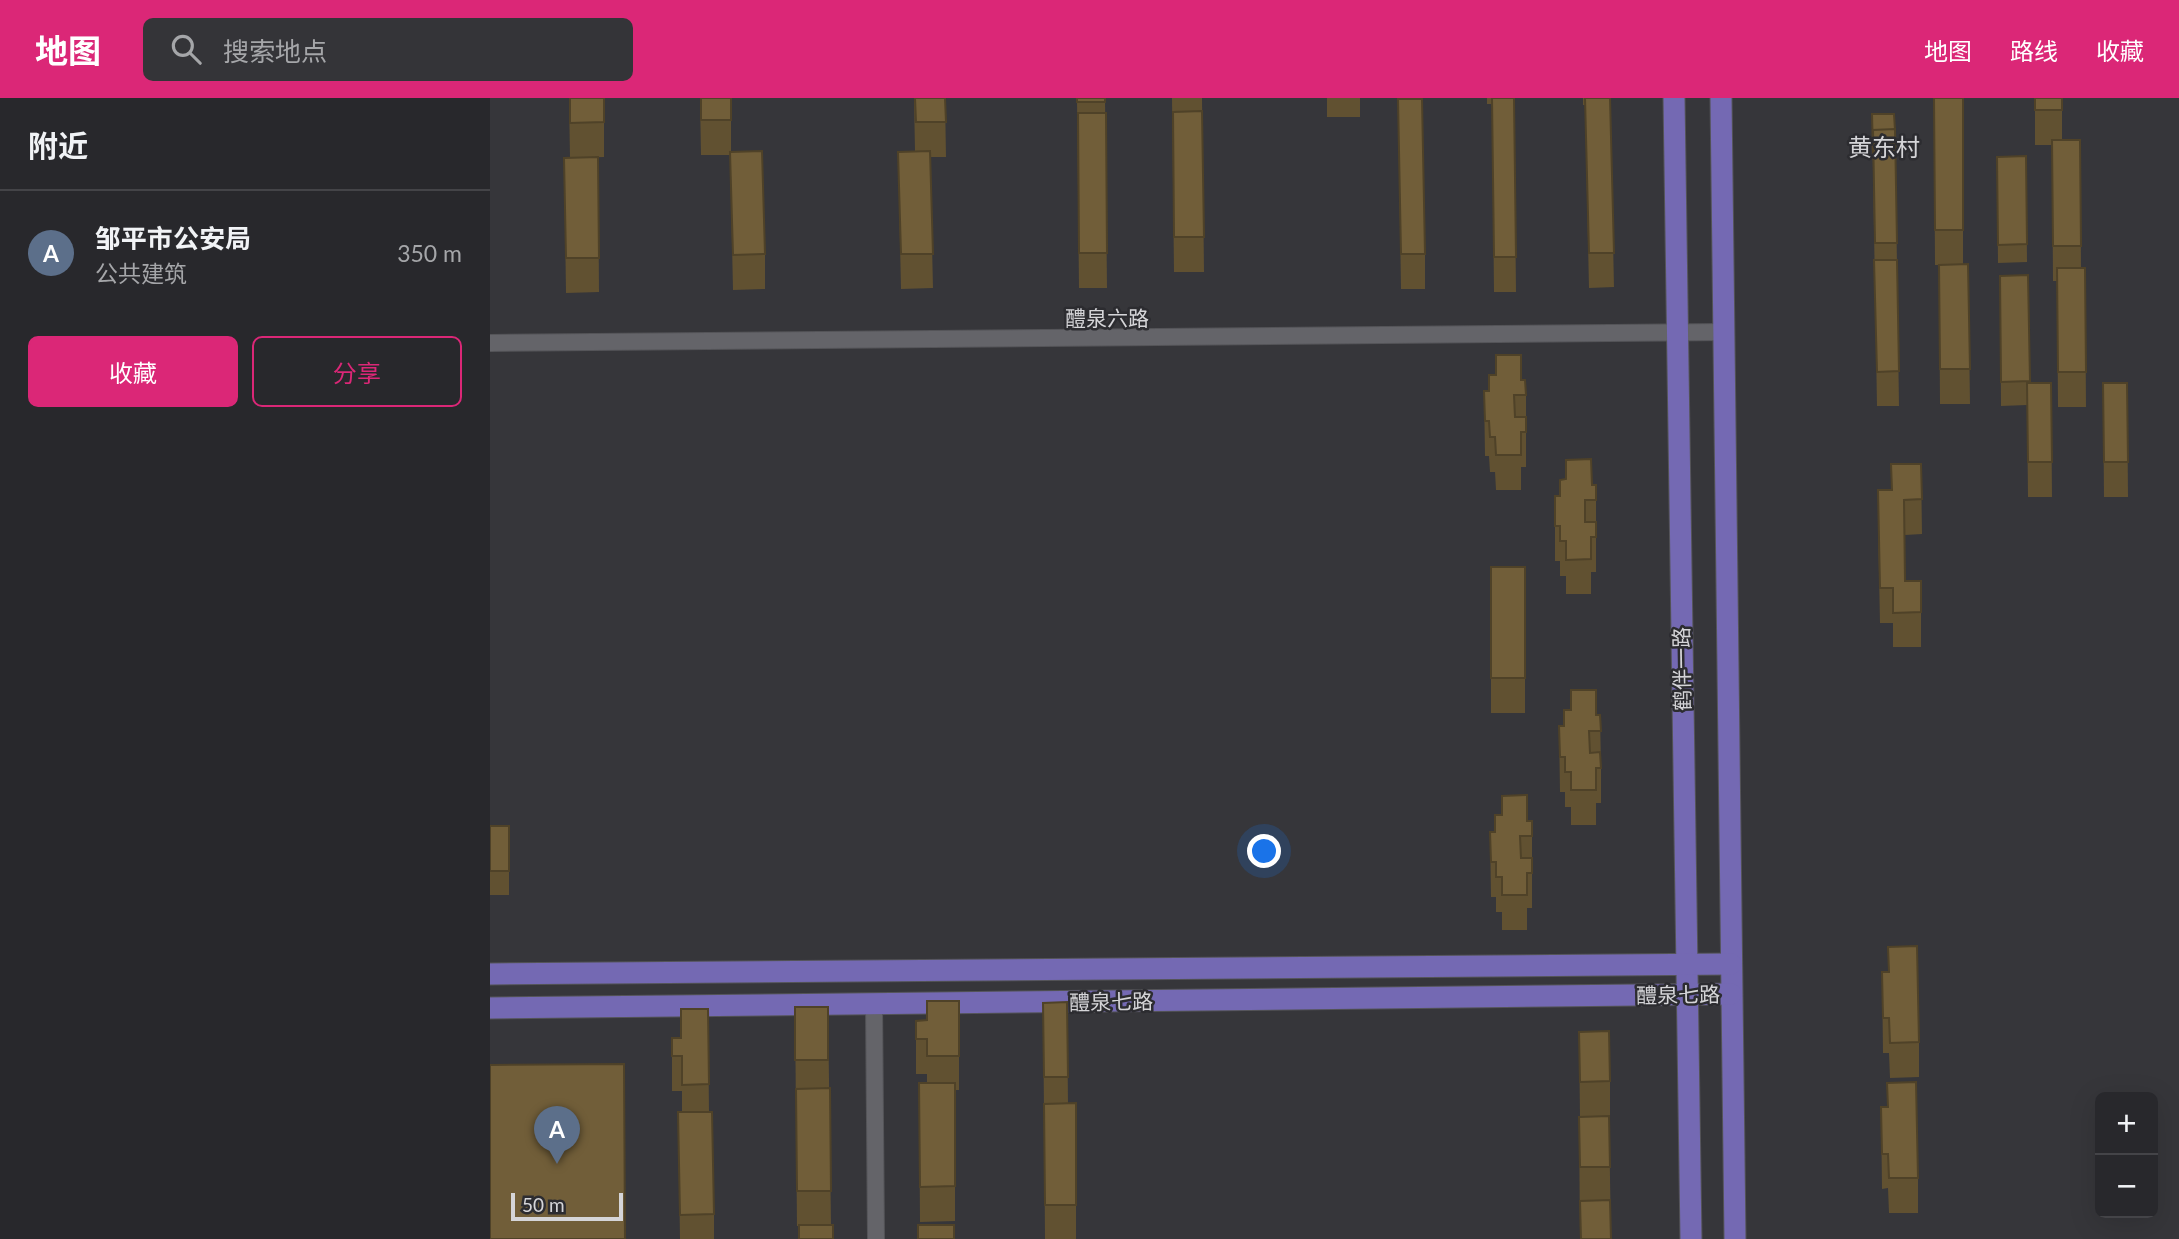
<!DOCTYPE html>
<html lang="zh">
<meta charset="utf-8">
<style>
:root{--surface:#28282c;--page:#343438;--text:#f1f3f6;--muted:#a5a6a9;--line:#444448;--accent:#db2777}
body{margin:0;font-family:Lato,"Noto Sans SC",sans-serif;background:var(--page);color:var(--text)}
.controls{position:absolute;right:21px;bottom:21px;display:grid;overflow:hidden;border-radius:10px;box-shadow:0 7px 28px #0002}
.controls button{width:63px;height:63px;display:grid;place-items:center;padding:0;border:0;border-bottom:2px solid var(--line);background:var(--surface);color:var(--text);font:35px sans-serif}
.scale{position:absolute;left:21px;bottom:18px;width:112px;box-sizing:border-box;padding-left:7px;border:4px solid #d5d5d8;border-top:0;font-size:19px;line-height:24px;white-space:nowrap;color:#d5d5d8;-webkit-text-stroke:5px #2c2c30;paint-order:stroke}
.you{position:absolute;left:775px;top:754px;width:24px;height:24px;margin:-18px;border:5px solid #fff;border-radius:50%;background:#1a73e8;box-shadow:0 0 0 10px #1a73e833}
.badge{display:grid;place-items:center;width:46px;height:46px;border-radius:50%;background:var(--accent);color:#fff;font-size:23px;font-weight:700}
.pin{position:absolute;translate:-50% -58px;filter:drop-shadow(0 2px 4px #0008)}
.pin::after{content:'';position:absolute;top:37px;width:24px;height:21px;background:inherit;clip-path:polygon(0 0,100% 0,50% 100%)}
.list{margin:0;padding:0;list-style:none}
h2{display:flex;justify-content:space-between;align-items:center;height:91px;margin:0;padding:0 28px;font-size:30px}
h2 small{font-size:23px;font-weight:400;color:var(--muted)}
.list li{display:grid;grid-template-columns:46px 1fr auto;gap:21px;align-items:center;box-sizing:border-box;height:126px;padding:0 28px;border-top:2px solid var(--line)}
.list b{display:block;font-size:26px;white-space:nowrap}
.list p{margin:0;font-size:23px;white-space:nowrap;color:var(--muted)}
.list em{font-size:23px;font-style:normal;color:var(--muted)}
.actions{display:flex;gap:14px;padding:21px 28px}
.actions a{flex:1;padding:16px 0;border:2px solid var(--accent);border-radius:10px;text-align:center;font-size:24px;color:var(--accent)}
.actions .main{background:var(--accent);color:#fff}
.icon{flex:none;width:38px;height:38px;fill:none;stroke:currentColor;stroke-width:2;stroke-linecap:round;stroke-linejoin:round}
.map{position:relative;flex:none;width:1689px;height:1141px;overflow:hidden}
header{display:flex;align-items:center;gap:42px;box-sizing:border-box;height:98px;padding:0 35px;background:var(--accent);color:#fff}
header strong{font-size:33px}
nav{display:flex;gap:38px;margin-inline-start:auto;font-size:24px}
.search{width:490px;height:63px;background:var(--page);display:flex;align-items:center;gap:18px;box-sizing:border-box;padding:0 24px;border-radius:10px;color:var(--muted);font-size:26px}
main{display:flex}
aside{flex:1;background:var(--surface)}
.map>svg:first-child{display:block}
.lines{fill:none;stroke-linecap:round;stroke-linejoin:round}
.minor-casing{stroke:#545458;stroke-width:18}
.major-casing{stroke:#545458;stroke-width:23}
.minor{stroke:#646469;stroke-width:16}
.major{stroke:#7469b3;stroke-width:21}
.wall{fill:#615131}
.building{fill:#715e39;stroke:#4f4228;stroke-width:2}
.labels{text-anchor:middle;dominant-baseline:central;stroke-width:5;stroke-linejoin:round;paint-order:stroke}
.street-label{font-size:21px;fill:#d5d5d8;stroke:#2c2c30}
.quarter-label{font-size:24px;fill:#d5d5d8;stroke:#2c2c30}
</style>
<header>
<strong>地图</strong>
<div class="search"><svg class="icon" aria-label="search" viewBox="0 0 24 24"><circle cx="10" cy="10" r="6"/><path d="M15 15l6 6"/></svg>搜索地点</div>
<nav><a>地图</a><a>路线</a><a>收藏</a></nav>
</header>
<main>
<aside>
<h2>附近<small></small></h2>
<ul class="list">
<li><span class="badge" style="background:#5c6f8a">A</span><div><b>邹平市公安局</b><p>公共建筑</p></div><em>350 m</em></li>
</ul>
<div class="actions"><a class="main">收藏</a><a>分享</a></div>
</aside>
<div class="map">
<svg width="1689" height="1141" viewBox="0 0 1689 1141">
<rect width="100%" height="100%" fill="#36363a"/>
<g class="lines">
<defs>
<g id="minor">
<path d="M 0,245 L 1235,234"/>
<path d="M 384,906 L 386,1141"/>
</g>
<g id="major">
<path d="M 1184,0 L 1201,1141"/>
<path d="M 1231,0 L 1245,1141"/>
<path d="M 0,876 L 1241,866"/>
<path d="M 0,910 L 1241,896"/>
</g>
</defs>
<!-- minor casing -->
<use href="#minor" class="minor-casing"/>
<!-- major casing -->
<use href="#major" class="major-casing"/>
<!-- minor -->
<use href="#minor" class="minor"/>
<!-- major -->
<use href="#major" class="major"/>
</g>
<!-- wall -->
<g class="wall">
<path d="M 79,0 L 114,0 L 114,59 L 80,60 Z"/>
<path d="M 210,0 L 241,0 L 241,54 L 275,156 L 275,191 L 243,192 L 240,57 L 211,57 Z"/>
<path d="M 424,0 L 455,0 L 456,59 L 440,59 L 443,190 L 411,191 L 408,54 L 425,53 Z"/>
<path d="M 587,0 L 615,0 L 617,190 L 589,190 Z"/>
<path d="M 682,0 L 712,0 L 714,174 L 684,174 Z"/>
<rect x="837" y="0" width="33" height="19"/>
<path d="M 997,0 L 1024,0 L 1026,194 L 1004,194 L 1002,6 L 997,6 Z"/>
<path d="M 1093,0 L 1120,0 L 1124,189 L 1099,190 L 1095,7 L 1093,7 Z"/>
<path d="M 1444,0 L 1473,0 L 1473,166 L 1478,166 L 1480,306 L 1450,306 L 1449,167 L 1445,167 Z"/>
<path d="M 1545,0 L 1572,0 L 1572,42 L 1590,42 L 1591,170 L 1595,170 L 1596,309 L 1568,309 L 1567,183 L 1563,183 L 1562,47 L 1545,47 Z"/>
<path d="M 908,1 L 935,156 L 935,191 L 911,191 Z"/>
<path d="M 1382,16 L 1405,31 L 1409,308 L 1387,308 Z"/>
<path d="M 1536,58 L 1537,164 L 1508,165 L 1507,59 Z"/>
<path d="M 108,59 L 109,194 L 76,195 L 74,60 Z"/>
<path d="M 1538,177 L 1540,285 L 1561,285 L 1562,399 L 1538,399 L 1537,307 L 1511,308 L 1510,178 Z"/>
<path d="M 1031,282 L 1036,297 L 1036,369 L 1031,369 L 1031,392 L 1006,392 L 1005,374 L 1000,374 L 999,358 L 995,358 L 994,293 L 999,293 Z"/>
<path d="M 1613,285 L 1637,285 L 1638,399 L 1614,399 Z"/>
<path d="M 1431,366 L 1432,436 L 1415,437 L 1415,483 L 1431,483 L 1431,549 L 1403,549 L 1403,525 L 1390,525 L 1388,427 L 1401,392 Z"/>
<path d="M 1102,387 L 1106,387 L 1106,474 L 1101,474 L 1101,496 L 1076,496 L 1076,478 L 1070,478 L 1070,463 L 1065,463 L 1065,398 L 1070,398 Z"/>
<rect x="1001" y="469" width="34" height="146"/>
<path d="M 1106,617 L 1110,617 L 1111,670 L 1111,705 L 1106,705 L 1106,727 L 1081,727 L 1081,709 L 1075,709 L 1075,694 L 1070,694 L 1069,628 L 1074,628 Z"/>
<path d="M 1037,723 L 1042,738 L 1042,810 L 1037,810 L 1037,832 L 1012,832 L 1012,814 L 1006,814 L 1006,799 L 1001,799 L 1000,734 L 1005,734 Z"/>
<rect x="0" y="728" width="19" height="69"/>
<path d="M 1392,874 L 1429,944 L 1429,979 L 1400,980 L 1399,955 L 1393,955 Z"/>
<path d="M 469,903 L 469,992 L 465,992 L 465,1123 L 430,1124 L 429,985 L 437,985 L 437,976 L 426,976 L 426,923 L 437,922 Z"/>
<path d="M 577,904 L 578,1006 L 586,1005 L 586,1141 L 555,1141 L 554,1014 L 553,905 Z"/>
<path d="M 305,909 L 338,909 L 341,1127 L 307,1128 Z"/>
<path d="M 218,911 L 219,1014 L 224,1116 L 224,1141 L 190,1141 L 188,1014 L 192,1014 L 192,993 L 182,993 L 182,940 L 191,940 Z"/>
<path d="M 1089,934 L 1120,983 L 1120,1018 L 1090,1019 Z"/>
<path d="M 1391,1009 L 1428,1080 L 1428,1115 L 1399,1115 L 1398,1090 L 1392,1091 Z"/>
<path d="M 1119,1018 L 1121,1141 L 1090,1141 L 1089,1019 Z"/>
</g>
<!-- building -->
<g class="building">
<path d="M 80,0 L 114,0 L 114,24 L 80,25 Z"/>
<rect x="211" y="0" width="30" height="22"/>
<path d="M 425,0 L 455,0 L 456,24 L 426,24 Z"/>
<rect x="587" y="0" width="28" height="4"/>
<path d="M 1002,0 L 1024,0 L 1026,159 L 1004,159 Z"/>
<path d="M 1095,0 L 1120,0 L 1124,155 L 1099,155 Z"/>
<path d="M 1444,0 L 1473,0 L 1473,132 L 1445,132 Z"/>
<rect x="1545" y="0" width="27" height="12"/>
<path d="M 908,1 L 932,1 L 935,156 L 911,156 Z"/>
<path d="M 712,13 L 714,139 L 684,139 L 683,14 Z"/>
<path d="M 588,15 L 616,15 L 617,155 L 589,155 Z"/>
<path d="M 1382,16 L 1404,16 L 1405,32 L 1383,32 L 1383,55 Z"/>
<path d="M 1405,31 L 1407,145 L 1385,145 L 1383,32 Z"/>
<path d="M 1562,42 L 1590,42 L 1591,148 L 1563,148 Z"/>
<path d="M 272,53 L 275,156 L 243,157 L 240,54 Z"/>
<path d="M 440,53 L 443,156 L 411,156 L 408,54 Z"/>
<path d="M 1536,58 L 1537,146 L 1508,147 L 1507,59 Z"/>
<path d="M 108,59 L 109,160 L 76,160 L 74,60 Z"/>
<path d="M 1384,162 L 1407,162 L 1409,273 L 1387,274 Z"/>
<path d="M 1478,166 L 1480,271 L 1450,271 L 1449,167 Z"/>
<path d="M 1567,170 L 1595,170 L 1596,274 L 1568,274 Z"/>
<path d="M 1538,177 L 1540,283 L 1511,284 L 1510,178 Z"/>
<path d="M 1006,257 L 1031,257 L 1031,282 L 1035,282 L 1036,297 L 1024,297 L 1025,319 L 1036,319 L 1036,334 L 1031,334 L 1031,357 L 1006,357 L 1005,339 L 1000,339 L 999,323 L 995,323 L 994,293 L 999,293 L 999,277 L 1006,277 Z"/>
<path d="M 1537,285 L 1561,285 L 1562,364 L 1538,364 Z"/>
<path d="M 1613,285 L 1637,285 L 1638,364 L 1614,364 Z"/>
<path d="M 1101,361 L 1102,387 L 1106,387 L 1106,402 L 1095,402 L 1095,424 L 1106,424 L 1106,439 L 1101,439 L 1101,461 L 1076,462 L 1076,443 L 1070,443 L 1070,428 L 1065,428 L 1065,398 L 1070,398 L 1070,382 L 1076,381 L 1076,362 Z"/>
<path d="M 1401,366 L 1431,366 L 1432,401 L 1414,402 L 1415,483 L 1431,483 L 1431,514 L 1403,515 L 1403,490 L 1390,490 L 1388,392 L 1402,392 Z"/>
<rect x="1001" y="469" width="34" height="111"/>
<path d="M 1081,592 L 1106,592 L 1106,617 L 1110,617 L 1111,633 L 1099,633 L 1100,655 L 1110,654 L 1111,670 L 1106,670 L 1106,692 L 1081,692 L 1081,674 L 1075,674 L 1075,659 L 1070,659 L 1069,628 L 1074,628 L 1074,612 L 1081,612 Z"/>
<path d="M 1037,697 L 1037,723 L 1042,723 L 1042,738 L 1030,738 L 1031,760 L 1042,760 L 1042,775 L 1037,775 L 1037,797 L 1012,797 L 1012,779 L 1006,779 L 1006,764 L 1001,764 L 1000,734 L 1005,734 L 1005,717 L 1012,717 L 1012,698 Z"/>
<rect x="0" y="728" width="19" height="45"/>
<path d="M 1427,848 L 1429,944 L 1400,945 L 1399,920 L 1393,920 L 1392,874 L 1399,874 L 1398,849 Z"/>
<path d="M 437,903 L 469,903 L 469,958 L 437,958 L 437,941 L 426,941 L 426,923 L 437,922 Z"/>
<path d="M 577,904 L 578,979 L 554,979 L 553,905 Z"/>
<rect x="305" y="909" width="33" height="53"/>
<path d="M 191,911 L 218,911 L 219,986 L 192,987 L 192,958 L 182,958 L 182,940 L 191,940 Z"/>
<path d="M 1119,933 L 1120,983 L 1090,984 L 1089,934 Z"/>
<path d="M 134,966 L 135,1141 L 0,1141 L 0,967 Z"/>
<path d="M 1426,984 L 1428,1080 L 1399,1080 L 1398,1056 L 1392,1056 L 1391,1009 L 1398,1009 L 1397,985 Z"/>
<path d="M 429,985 L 465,985 L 465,1088 L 430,1089 Z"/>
<path d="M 340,990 L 341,1093 L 307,1093 L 306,991 Z"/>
<path d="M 586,1005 L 586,1107 L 555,1107 L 554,1006 Z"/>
<path d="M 188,1014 L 222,1014 L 224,1116 L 190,1117 Z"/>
<path d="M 1119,1018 L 1120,1069 L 1090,1069 L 1089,1019 Z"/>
<path d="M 1120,1102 L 1121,1141 L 1091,1141 L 1090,1103 Z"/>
<rect x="309" y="1127" width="34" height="14"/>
<rect x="428" y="1127" width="36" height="14"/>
</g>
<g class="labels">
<!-- street labels -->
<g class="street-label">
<text x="617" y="219">醴泉六路</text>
<text transform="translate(1191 571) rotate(-91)">鹤伴一路</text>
<text transform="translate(1188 896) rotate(-1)">醴泉七路</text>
<text transform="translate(621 903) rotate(-1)">醴泉七路</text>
</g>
<!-- quarter labels -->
<g class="quarter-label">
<text x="1394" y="48">黄东村</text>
</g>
</g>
</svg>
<div class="controls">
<button>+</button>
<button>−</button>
</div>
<div class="scale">50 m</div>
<div class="you"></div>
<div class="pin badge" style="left:67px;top:1066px;background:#5c6f8a">A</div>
</div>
</main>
